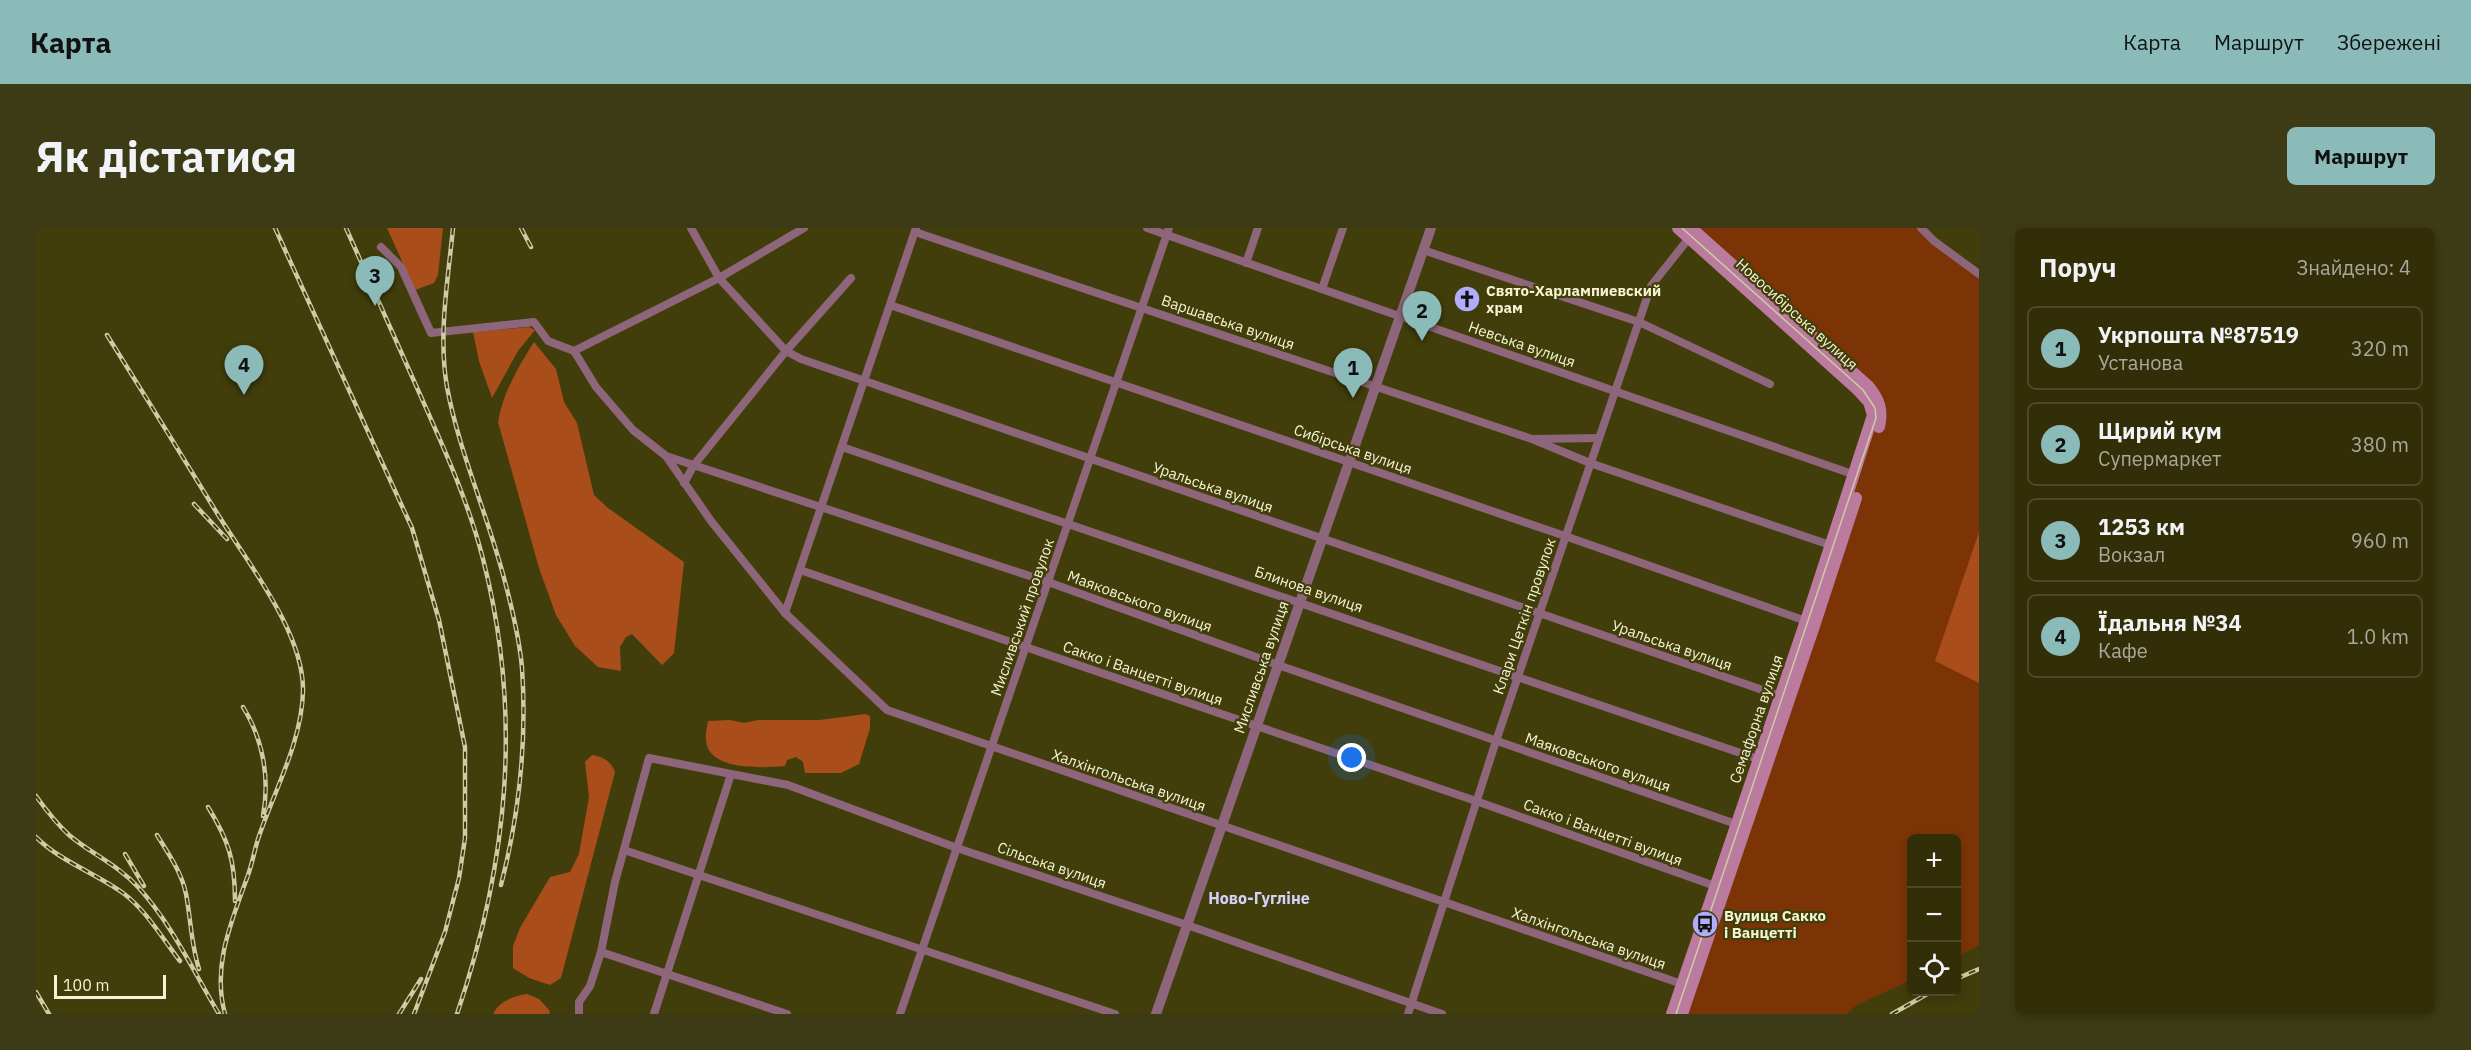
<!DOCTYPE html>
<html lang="uk">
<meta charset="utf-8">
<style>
:root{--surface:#322e08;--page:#3d3a16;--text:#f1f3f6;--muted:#a8a89c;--line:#4d4a29;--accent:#8bbbb9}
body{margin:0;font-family:"IBM Plex Sans",sans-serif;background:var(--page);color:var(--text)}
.controls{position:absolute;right:18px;bottom:18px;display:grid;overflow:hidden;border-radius:9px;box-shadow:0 3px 9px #0003}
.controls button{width:54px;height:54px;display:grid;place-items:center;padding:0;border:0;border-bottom:2px solid var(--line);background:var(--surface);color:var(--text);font:30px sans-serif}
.scale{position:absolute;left:18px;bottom:15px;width:112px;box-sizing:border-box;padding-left:6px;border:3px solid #f4f3d2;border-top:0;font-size:16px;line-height:21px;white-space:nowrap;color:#f4f3d2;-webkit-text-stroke:4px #423e0b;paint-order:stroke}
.you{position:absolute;left:1316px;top:530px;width:21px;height:21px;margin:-15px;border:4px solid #fff;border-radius:50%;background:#1a73e8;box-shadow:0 0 0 9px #1a73e833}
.badge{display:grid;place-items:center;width:39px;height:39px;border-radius:50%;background:var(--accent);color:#111;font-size:20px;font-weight:700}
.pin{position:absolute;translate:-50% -50px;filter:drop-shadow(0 2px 3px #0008)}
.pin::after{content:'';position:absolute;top:32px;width:21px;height:18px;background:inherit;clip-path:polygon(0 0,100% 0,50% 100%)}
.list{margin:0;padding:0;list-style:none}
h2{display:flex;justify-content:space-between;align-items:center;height:78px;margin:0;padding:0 24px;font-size:26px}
h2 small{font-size:20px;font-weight:400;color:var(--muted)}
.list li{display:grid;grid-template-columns:39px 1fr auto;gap:18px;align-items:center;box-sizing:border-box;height:84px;margin:0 12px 12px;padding:0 12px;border:2px solid var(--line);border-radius:9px}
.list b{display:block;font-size:22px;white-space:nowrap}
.list p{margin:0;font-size:20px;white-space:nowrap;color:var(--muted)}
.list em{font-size:20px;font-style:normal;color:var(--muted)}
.icon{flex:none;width:33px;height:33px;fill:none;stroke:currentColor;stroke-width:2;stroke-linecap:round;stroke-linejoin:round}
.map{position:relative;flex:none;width:1943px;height:786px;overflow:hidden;border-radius:9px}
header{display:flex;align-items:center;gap:36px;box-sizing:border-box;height:84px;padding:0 30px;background:var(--accent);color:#111}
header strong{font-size:28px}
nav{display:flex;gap:33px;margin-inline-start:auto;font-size:21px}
.intro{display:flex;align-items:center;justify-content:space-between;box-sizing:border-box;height:144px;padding:0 36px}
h1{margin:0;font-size:42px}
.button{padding:15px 27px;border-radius:9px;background:var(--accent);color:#111;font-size:21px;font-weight:700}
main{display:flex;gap:36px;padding:0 36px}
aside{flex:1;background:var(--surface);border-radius:9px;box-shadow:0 3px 9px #0003}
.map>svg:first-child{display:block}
.green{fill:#7c3407}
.forest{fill:#a94e1b}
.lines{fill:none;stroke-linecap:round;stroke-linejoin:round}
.minor{stroke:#8e667b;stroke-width:8}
.tertiary{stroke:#8e667b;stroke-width:10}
.secondary{stroke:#bb7b9e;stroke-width:12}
.tram{stroke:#cdcca7;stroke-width:1.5}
.rail-casing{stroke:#cdcca7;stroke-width:4.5}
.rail{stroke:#423e0b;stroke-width:2;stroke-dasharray:7;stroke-linecap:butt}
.labels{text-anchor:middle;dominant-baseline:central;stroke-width:4.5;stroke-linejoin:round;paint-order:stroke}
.poi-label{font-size:15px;font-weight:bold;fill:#f4f3d2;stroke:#423e0b;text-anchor:start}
.street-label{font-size:15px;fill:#f4f3d2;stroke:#423e0b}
.neighbourhood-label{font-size:16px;font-weight:bold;fill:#d3d2fe;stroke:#423e0b}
</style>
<header>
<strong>Карта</strong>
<nav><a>Карта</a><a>Маршрут</a><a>Збережені</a></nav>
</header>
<div class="intro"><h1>Як дістатися</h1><a class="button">Маршрут</a></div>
<main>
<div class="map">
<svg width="1943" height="786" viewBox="0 0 1943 786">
<rect width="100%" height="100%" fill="#423e0b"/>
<!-- green -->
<path class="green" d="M 1642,0 L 1885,0 L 1943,46 L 1943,717 L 1921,729 L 1920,610 L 1876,610 L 1875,752 L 1821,777 L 1810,786 L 1632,786 L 1833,195 L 1831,171 Z"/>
<!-- forest -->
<g class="forest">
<path d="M 351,0 L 407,0 L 402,47 L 398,55 L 379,62 Z"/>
<path d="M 493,99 L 499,102 L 482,123 L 456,170 L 443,133 L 437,104 Z"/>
<path d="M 498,114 L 520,141 L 528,174 L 541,195 L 558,267 L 572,280 L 648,334 L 638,425 L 626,437 L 596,406 L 590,409 L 584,419 L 585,443 L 562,439 L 539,418 L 520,387 L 503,340 L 462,194 C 467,165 482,139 498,114 Z"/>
<path d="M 1943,304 L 1943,455 L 1899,433 Z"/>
<path d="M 829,486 L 834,488 L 834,500 L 823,536 L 805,545 L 769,545 L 767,534 L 760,529 L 751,532 L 749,538 C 727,540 673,543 670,513 C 669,507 671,499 672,493 L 694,492 L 708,495 L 722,492 L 784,492 Z"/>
<path d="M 556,527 C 567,529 575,533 579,544 L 525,750 L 514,757 L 493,750 L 477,740 L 477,718 L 484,700 L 514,649 L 534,644 L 543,626 L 553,569 L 549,534 Z"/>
<path d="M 491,766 L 503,771 L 514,783 L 513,786 L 457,786 C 463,773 478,768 491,766 Z"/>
</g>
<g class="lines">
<!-- minor -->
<g class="minor">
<path d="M 655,0 L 683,50 L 750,123 L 765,131 L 1744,468"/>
<path d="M 1111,0 L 1819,247"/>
<path d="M 1885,0 L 1898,13 L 1943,46"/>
<path d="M 879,4 L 1496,211"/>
<path d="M 345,19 L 365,39 L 395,105 L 498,94 L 512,113 L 538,123"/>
<path d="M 1387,22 L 1603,94 L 1734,156"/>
<path d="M 1210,35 L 1222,0"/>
<path d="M 1286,61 L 1307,0"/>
<path d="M 854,77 L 1529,308 L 1770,393"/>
<path d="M 538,123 L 560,159 L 597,202 L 630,228 L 1012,354 L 1242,437 L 1700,596"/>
<path d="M 538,123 L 683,50 L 768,0"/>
<path d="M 1563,210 L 1496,211 L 1554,235 L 1794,317"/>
<path d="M 806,219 L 1722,531"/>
<path d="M 630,228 L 675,293 L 749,385 L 851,482 L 1646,756"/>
<path d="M 648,255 L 658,237 L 750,123 L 815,50"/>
<path d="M 764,342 L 1440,573 L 1679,658"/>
<path d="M 749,385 L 880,0"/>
<path d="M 588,622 L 1079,786"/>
<path d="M 565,724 L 751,786"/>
<path d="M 543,786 L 543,774 L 554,758 L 565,724 L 579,654 L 613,530 L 752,557 L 921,620 L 1151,697 L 1406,786"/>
<path d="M 618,786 L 695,546"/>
<path d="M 864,786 L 1133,0"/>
<path d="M 1372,786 L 1460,513 L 1615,58 L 1653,10"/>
</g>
<!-- tertiary -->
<path class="tertiary" d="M 1120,786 L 1395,0"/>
<!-- secondary -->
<g class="secondary">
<path d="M 1655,0 L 1832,158 C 1843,171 1847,182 1843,199"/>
<path d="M 1636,786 L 1770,393 L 1837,187 L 1833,174 L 1821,161 L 1642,0"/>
<path d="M 1646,786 L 1777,401 L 1820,270"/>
</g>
<!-- tram -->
<path class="tram" d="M 1640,786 L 1840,190 L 1839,180 L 1827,162 L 1646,0"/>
<defs>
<g id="rail">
<path d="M 239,0 L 376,300 L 403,392 L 429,519 L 429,610 L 423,650 L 409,704 L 378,786"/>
<path d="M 310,0 C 334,54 358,108 382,162 C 406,216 432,272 447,331 C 487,487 472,635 421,786"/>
<path d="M 417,0 C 412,52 402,107 411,159 C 421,213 442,264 458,316 C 469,350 483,405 486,440 C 491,513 483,587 465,657"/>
<path d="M 485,0 L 495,19"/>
<path d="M 71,107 C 108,166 145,226 181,285 C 211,334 268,404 267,463 C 266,514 238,563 222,611 C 218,624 216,637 211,650 C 195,695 176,738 189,786"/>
<path d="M 158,276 L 191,311"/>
<path d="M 207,479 C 227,511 234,550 227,588"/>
<path d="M 0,568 C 10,582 20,595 33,607 C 54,625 82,637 102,659 C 136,696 157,743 183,786"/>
<path d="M 172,579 C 193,613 199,633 199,673"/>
<path d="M 121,607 C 132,625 146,645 150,666 C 155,692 155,716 163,741"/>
<path d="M 0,609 C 24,633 59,645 87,665 C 110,682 126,710 144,733"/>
<path d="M 89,626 L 108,658"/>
<path d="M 1920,751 L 1943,741"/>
<path d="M 0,764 L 13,786"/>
<path d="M 363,786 L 385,751"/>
<path d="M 1856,786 L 1895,764"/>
</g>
</defs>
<!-- rail casing -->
<use href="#rail" class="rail-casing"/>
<!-- rail -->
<use href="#rail" class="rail"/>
</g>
<!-- icons -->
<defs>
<symbol id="church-disc" viewBox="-11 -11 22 22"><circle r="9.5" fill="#b1adfa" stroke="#423e0b"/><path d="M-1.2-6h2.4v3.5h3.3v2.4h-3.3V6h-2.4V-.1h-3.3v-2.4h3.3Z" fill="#111"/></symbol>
<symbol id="bus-disc" viewBox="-11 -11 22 22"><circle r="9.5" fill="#b1adfa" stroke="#423e0b"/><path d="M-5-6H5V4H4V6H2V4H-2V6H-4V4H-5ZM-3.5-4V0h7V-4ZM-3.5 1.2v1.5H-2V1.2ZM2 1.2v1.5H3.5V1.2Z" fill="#111"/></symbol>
</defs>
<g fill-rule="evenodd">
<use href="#church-disc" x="1416" y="56" width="30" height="30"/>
<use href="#bus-disc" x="1654" y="681" width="30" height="30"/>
</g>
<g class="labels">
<!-- poi labels -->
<g class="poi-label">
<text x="1450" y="62">Свято-Харлампиевский<tspan x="1450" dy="17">храм</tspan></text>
<text x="1688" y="687">Вулиця Сакко<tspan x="1688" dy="17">і Ванцетті</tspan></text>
</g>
<!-- street labels -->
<g class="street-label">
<text transform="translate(1761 86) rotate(42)">Новосибірська вулиця</text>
<text transform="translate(1192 94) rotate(19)">Варшавська вулиця</text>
<text transform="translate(1486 116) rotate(19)">Невська вулиця</text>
<text transform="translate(1317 221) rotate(19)">Сибірська вулиця</text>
<text transform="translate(1177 259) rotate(19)">Уральська вулиця</text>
<text transform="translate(1273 361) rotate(19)">Блинова вулиця</text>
<text transform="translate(1104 373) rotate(20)">Маяковського вулиця</text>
<text transform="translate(1488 388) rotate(-71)">Клари Цеткін провулок</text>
<text transform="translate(986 389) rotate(-71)">Мисливський провулок</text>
<text transform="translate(1636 417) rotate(19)">Уральська вулиця</text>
<text transform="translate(1225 439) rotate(-71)">Мисливська вулиця</text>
<text transform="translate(1107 445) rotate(19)">Сакко і Ванцетті вулиця</text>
<text transform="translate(1720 491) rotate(-71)">Семафорна вулиця</text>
<text transform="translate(1562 534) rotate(19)">Маяковського вулиця</text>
<text transform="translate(1093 552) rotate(19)">Халхінгольська вулиця</text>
<text transform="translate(1567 604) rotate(20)">Сакко і Ванцетті вулиця</text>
<text transform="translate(1016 637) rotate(19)">Сільська вулиця</text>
<text transform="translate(1553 710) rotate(19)">Халхінгольська вулиця</text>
</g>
<!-- neighbourhood labels -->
<g class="neighbourhood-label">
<text x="1223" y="670">Ново-Гугліне</text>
</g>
</g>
</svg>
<div class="controls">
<button>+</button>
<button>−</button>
<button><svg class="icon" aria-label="locate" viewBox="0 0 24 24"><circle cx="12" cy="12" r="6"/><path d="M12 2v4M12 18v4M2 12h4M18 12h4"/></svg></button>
</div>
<div class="scale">100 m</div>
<div class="you"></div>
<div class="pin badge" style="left:1317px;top:170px">1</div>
<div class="pin badge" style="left:1386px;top:113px">2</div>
<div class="pin badge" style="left:339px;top:78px">3</div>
<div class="pin badge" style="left:208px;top:167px">4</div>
</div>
<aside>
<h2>Поруч<small>Знайдено: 4</small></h2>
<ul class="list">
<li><span class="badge">1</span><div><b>Укрпошта №87519</b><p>Установа</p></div><em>320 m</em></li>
<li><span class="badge">2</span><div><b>Щирий кум</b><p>Супермаркет</p></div><em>380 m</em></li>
<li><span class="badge">3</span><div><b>1253 км</b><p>Вокзал</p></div><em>960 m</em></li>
<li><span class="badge">4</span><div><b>Їдальня №34</b><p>Кафе</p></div><em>1.0 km</em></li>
</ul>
</aside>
</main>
